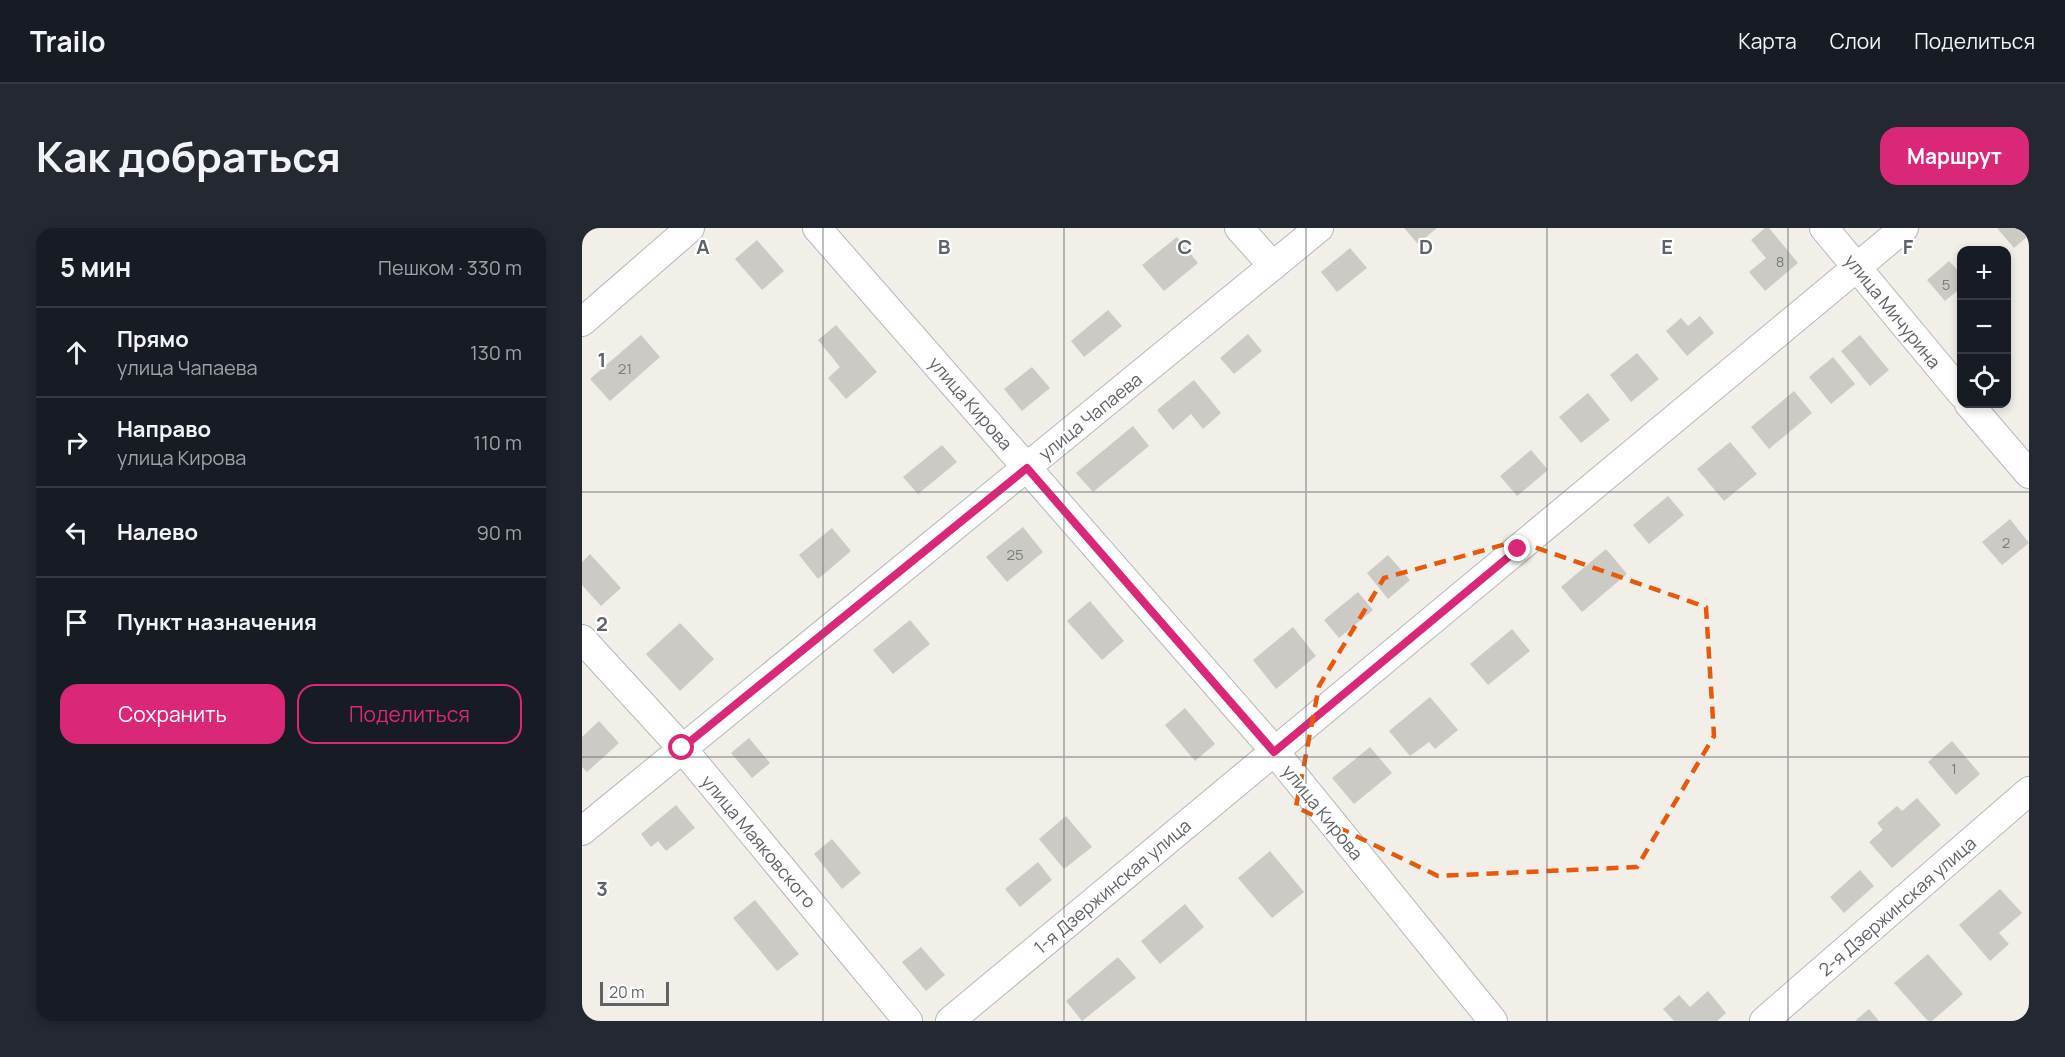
<!DOCTYPE html>
<html lang="ru">
<meta charset="utf-8">
<style>
:root{--surface:#171b24;--page:#242831;--text:#f1f3f6;--muted:#9ea1a6;--line:#363941;--accent:#db2777}
body{margin:0;font-family:Manrope,sans-serif;background:var(--page);color:var(--text)}
.controls{position:absolute;right:18px;top:18px;display:grid;overflow:hidden;border-radius:12px;box-shadow:0 3px 9px #0003}
.controls button{width:54px;height:54px;display:grid;place-items:center;padding:0;border:0;border-bottom:2px solid var(--line);background:var(--surface);color:var(--text);font:30px sans-serif}
.scale{position:absolute;left:18px;bottom:15px;width:69px;box-sizing:border-box;padding-left:6px;border:3px solid #5f6368;border-top:0;font-size:16px;line-height:21px;white-space:nowrap;color:#5f6368;-webkit-text-stroke:4px #fff;paint-order:stroke}
.stop{position:absolute;width:18px;height:18px;margin:-14px;border:4px solid #db2777;border-radius:50%;background:#fff}
.stop.end{background:#db2777;border-color:#fff;box-shadow:0 2px 6px #0008}
.list{margin:0;padding:0;list-style:none}
h2{display:flex;justify-content:space-between;align-items:center;height:78px;margin:0;padding:0 24px;font-size:26px}
h2 small{font-size:20px;font-weight:400;color:var(--muted)}
.list li{display:grid;grid-template-columns:39px 1fr auto;gap:18px;align-items:center;box-sizing:border-box;height:90px;padding:0 24px;border-top:2px solid var(--line)}
.list b{display:block;font-size:22px;white-space:nowrap}
.list p{margin:0;font-size:20px;white-space:nowrap;color:var(--muted)}
.list em{font-size:20px;font-style:normal;color:var(--muted)}
.actions{display:flex;gap:12px;padding:18px 24px}
.actions a{flex:1;padding:14px 0;border:2px solid var(--accent);border-radius:18px;text-align:center;font-size:21px;color:var(--accent)}
.actions .main{background:var(--accent);color:#fff}
.icon{flex:none;width:33px;height:33px;fill:none;stroke:currentColor;stroke-width:2;stroke-linecap:round;stroke-linejoin:round}
.map{position:relative;flex:none;width:1447px;height:793px;overflow:hidden;border-radius:18px}
header{display:flex;align-items:center;gap:36px;box-sizing:border-box;height:84px;padding:0 30px;background:var(--surface);border-bottom:2px solid var(--line)}
header strong{font-size:28px}
nav{display:flex;gap:33px;margin-inline-start:auto;font-size:21px}
.intro{display:flex;align-items:center;justify-content:space-between;box-sizing:border-box;height:144px;padding:0 36px}
h1{margin:0;font-size:42px}
.button{padding:15px 27px;border-radius:18px;background:var(--accent);color:#fff;font-size:21px;font-weight:700}
main{display:flex;gap:36px;padding:0 36px}
aside{flex:1;background:var(--surface);border-radius:18px;box-shadow:0 3px 9px #0003}
.map>svg:first-child{display:block}
.building{fill:#cccac5}
.lines{fill:none;stroke-linecap:round;stroke-linejoin:round}
.minor-casing{stroke:#b5b8bc;stroke-width:30}
.minor{stroke:#fff;stroke-width:28}
.route{stroke:#db2777;stroke-width:8}
.marked{fill:none;stroke:#e8590c;stroke-width:4.5;stroke-dasharray:12 8;stroke-linejoin:round}
.grid{fill:none;stroke:#5f6368;stroke-width:1.5;stroke-opacity:0.55}
.labels{text-anchor:middle;dominant-baseline:central;stroke-width:4.5;stroke-linejoin:round;paint-order:stroke}
.number-label{font-size:15px;fill:#7a7d7f}
.street-label{font-size:18px;fill:#5f6368;stroke:#fff}
.grid-label{font-size:20px;text-anchor:middle;font-weight:bold;fill:#5f6368;stroke:#fff;stroke-width:4.5;stroke-linejoin:round;paint-order:stroke}
</style>
<header>
<strong>Trailo</strong>
<nav><a>Карта</a><a>Слои</a><a>Поделиться</a></nav>
</header>
<div class="intro"><h1>Как добраться</h1><a class="button">Маршрут</a></div>
<main>
<aside>
<h2>5 мин<small>Пешком · 330 m</small></h2>
<ul class="list">
<li><svg class="icon" aria-label="ahead" viewBox="0 0 24 24"><path d="M12 20V5M6 11l6-6 6 6"/></svg><div><b>Прямо</b><p>улица Чапаева</p></div><em>130 m</em></li>
<li><svg class="icon" aria-label="right" viewBox="0 0 24 24"><path d="M7 20v-9h11M14 6l5 5-5 5"/></svg><div><b>Направо</b><p>улица Кирова</p></div><em>110 m</em></li>
<li><svg class="icon" aria-label="left" viewBox="0 0 24 24"><path d="M17 20v-9H6M10 6l-5 5 5 5"/></svg><div><b>Налево</b></div><em>90 m</em></li>
<li><svg class="icon" aria-label="arrive" viewBox="0 0 24 24"><path d="M6 21V4h12l-3 4 3 4H6"/></svg><div><b>Пункт назначения</b></div></li>
</ul>
<div class="actions"><a class="main">Сохранить</a><a>Поделиться</a></div>
</aside>
<div class="map">
<svg width="1447" height="793" viewBox="0 0 1447 793">
<rect width="100%" height="100%" fill="#f1efe8"/>
<!-- building -->
<g class="building">
<path d="M 822,0 L 855,0 L 836,16 Z"/>
<path d="M 1183,0 L 1187,0 L 1216,35 L 1183,63 L 1167,44 L 1184,30 L 1169,12 Z"/>
<path d="M 1415,0 L 1447,0 L 1447,7 L 1432,20 Z"/>
<path d="M 595,9 L 616,35 L 582,63 L 560,37 Z"/>
<path d="M 175,12 L 202,43 L 180,62 L 153,31 Z"/>
<path d="M 768,20 L 785,40 L 755,64 L 739,44 Z"/>
<path d="M 1367,33 L 1380,47 L 1380,59 L 1363,73 L 1345,52 Z"/>
<path d="M 526,82 L 540,98 L 502,129 L 489,113 Z"/>
<path d="M 1118,88 L 1132,105 L 1105,128 L 1084,103 L 1099,90 L 1106,98 Z"/>
<path d="M 254,97 L 295,144 L 264,171 L 246,150 L 258,139 L 236,112 Z"/>
<path d="M 666,106 L 680,123 L 652,146 L 638,130 Z"/>
<path d="M 59,107 L 78,129 L 28,173 L 8,151 Z"/>
<path d="M 1278,107 L 1307,142 L 1288,158 L 1259,123 Z"/>
<path d="M 1055,125 L 1077,151 L 1049,174 L 1028,147 Z"/>
<path d="M 1251,129 L 1273,156 L 1249,176 L 1227,149 Z"/>
<path d="M 450,139 L 468,160 L 440,183 L 422,161 Z"/>
<path d="M 612,152 L 639,185 L 621,201 L 609,186 L 591,202 L 575,182 Z"/>
<path d="M 1212,163 L 1230,185 L 1187,221 L 1169,199 Z"/>
<path d="M 1006,165 L 1028,192 L 999,215 L 977,189 Z"/>
<path d="M 551,198 L 567,218 L 511,264 L 494,245 Z"/>
<path d="M 1148,214 L 1175,246 L 1142,273 L 1115,241 Z"/>
<path d="M 360,217 L 375,234 L 336,266 L 321,249 Z"/>
<path d="M 949,222 L 966,242 L 935,268 L 918,248 Z"/>
<path d="M 1086,268 L 1102,287 L 1067,316 L 1051,297 Z"/>
<path d="M 1428,291 L 1447,315 L 1420,337 L 1400,314 Z"/>
<path d="M 441,299 L 461,324 L 425,354 L 404,329 Z"/>
<path d="M 250,300 L 269,323 L 236,351 L 217,327 Z"/>
<path d="M 1024,321 L 1045,346 L 1000,384 L 979,359 Z"/>
<path d="M 8,326 L 39,360 L 19,378 L 0,357 L 0,334 Z"/>
<path d="M 806,327 L 828,352 L 806,371 L 785,345 Z"/>
<path d="M 776,364 L 791,382 L 757,410 L 742,392 Z"/>
<path d="M 508,373 L 542,413 L 520,432 L 485,393 Z"/>
<path d="M 328,392 L 348,416 L 311,446 L 291,422 Z"/>
<path d="M 98,395 L 132,431 L 98,463 L 64,426 Z"/>
<path d="M 711,399 L 734,428 L 694,461 L 671,432 Z"/>
<path d="M 930,401 L 948,423 L 906,457 L 888,436 Z"/>
<path d="M 848,469 L 876,502 L 853,521 L 847,514 L 828,528 L 807,503 Z"/>
<path d="M 603,480 L 633,516 L 613,533 L 583,497 Z"/>
<path d="M 17,493 L 37,515 L 5,544 L 0,539 L 0,509 Z"/>
<path d="M 167,510 L 188,535 L 170,550 L 149,525 Z"/>
<path d="M 1370,513 L 1398,546 L 1374,567 L 1346,534 Z"/>
<path d="M 788,519 L 810,545 L 772,576 L 750,550 Z"/>
<path d="M 1335,570 L 1359,597 L 1310,640 L 1287,614 L 1301,602 L 1295,595 L 1315,578 L 1320,583 Z"/>
<path d="M 94,577 L 113,600 L 84,623 L 76,613 L 69,619 L 59,606 Z"/>
<path d="M 484,588 L 510,619 L 482,641 L 457,611 Z"/>
<path d="M 250,611 L 279,645 L 260,661 L 232,626 Z"/>
<path d="M 688,623 L 722,664 L 690,690 L 656,650 Z"/>
<path d="M 456,634 L 470,652 L 438,679 L 423,661 Z"/>
<path d="M 1278,642 L 1292,658 L 1262,685 L 1248,669 Z"/>
<path d="M 1418,661 L 1440,685 L 1417,705 L 1427,716 L 1408,733 L 1377,697 Z"/>
<path d="M 173,672 L 217,726 L 195,743 L 151,690 Z"/>
<path d="M 603,676 L 622,699 L 578,736 L 559,713 Z"/>
<path d="M 339,719 L 363,747 L 344,763 L 320,734 Z"/>
<path d="M 1346,726 L 1381,766 L 1350,793 L 1346,793 L 1312,755 Z"/>
<path d="M 536,729 L 554,750 L 500,793 L 484,773 Z"/>
<path d="M 1126,763 L 1144,785 L 1135,793 L 1092,793 L 1081,781 L 1097,767 L 1108,779 Z"/>
<path d="M 1287,781 L 1297,793 L 1273,793 Z"/>
</g>
<g class="lines">
<defs>
<g id="minor">
<path d="M 235,0 L 684,513 L 911,793"/>
<path d="M 657,0 L 691,38"/>
<path d="M 1242,0 L 1380,166"/>
<path d="M 0,94 L 108,0"/>
<path d="M 1387,176 L 1447,246"/>
<path d="M 0,411 L 100,520 L 326,793"/>
<path d="M 0,603 L 737,0"/>
<path d="M 368,793 L 1322,0"/>
<path d="M 1182,793 L 1447,563"/>
</g>
</defs>
<!-- minor casing -->
<use href="#minor" class="minor-casing"/>
<!-- minor -->
<use href="#minor" class="minor"/>
</g>
<g class="lines">
<!-- route -->
<path class="route" d="M 100,520 L 445,240 L 692,524 L 936,321"/>
</g>
<!-- marked area -->
<path class="marked" d="M 935,313 L 1124,379 L 1132,508 L 1055,639 L 856,648 L 714,579 L 737,458 L 802,350 Z"/>
<!-- grid -->
<path class="grid" d="M 241,0 L 241,793M 482,0 L 482,793M 724,0 L 724,793M 965,0 L 965,793M 1206,0 L 1206,793M 0,264 L 1447,264M 0,529 L 1447,529"/>
<g class="labels">
<!-- number labels -->
<g class="number-label">
<text x="1198" y="33">8</text>
<text x="1364" y="56">5</text>
<text x="43" y="140">21</text>
<text x="1424" y="314">2</text>
<text x="433" y="326">25</text>
<text x="1372" y="540">1</text>
</g>
<!-- street labels -->
<g class="street-label">
<text transform="translate(1311 83) rotate(51)">улица Мичурина</text>
<text transform="translate(389 175) rotate(49)">улица Кирова</text>
<text transform="translate(508 188) rotate(-39)">улица Чапаева</text>
<text transform="translate(741 584) rotate(51)">улица Кирова</text>
<text transform="translate(177 613) rotate(50)">улица Маяковского</text>
<text transform="translate(530 658) rotate(-40)">1-я Дзержинская улица</text>
<text transform="translate(1315 678) rotate(-41)">2-я Дзержинская улица</text>
</g>
</g>
<g class="grid-label">
<text x="121" y="26">A</text>
<text x="362" y="26">B</text>
<text x="603" y="26">C</text>
<text x="844" y="26">D</text>
<text x="1085" y="26">E</text>
<text x="1326" y="26">F</text>
<text x="20" y="139">1</text>
<text x="20" y="403">2</text>
<text x="20" y="668">3</text>
</g>
</svg>
<div class="controls">
<button>+</button>
<button>−</button>
<button><svg class="icon" aria-label="locate" viewBox="0 0 24 24"><circle cx="12" cy="12" r="6"/><path d="M12 2v4M12 18v4M2 12h4M18 12h4"/></svg></button>
</div>
<div class="scale">20 m</div>
<div class="stop" style="left:100px;top:520px"></div>
<div class="stop end" style="left:936px;top:321px"></div>
</div>
</main>
